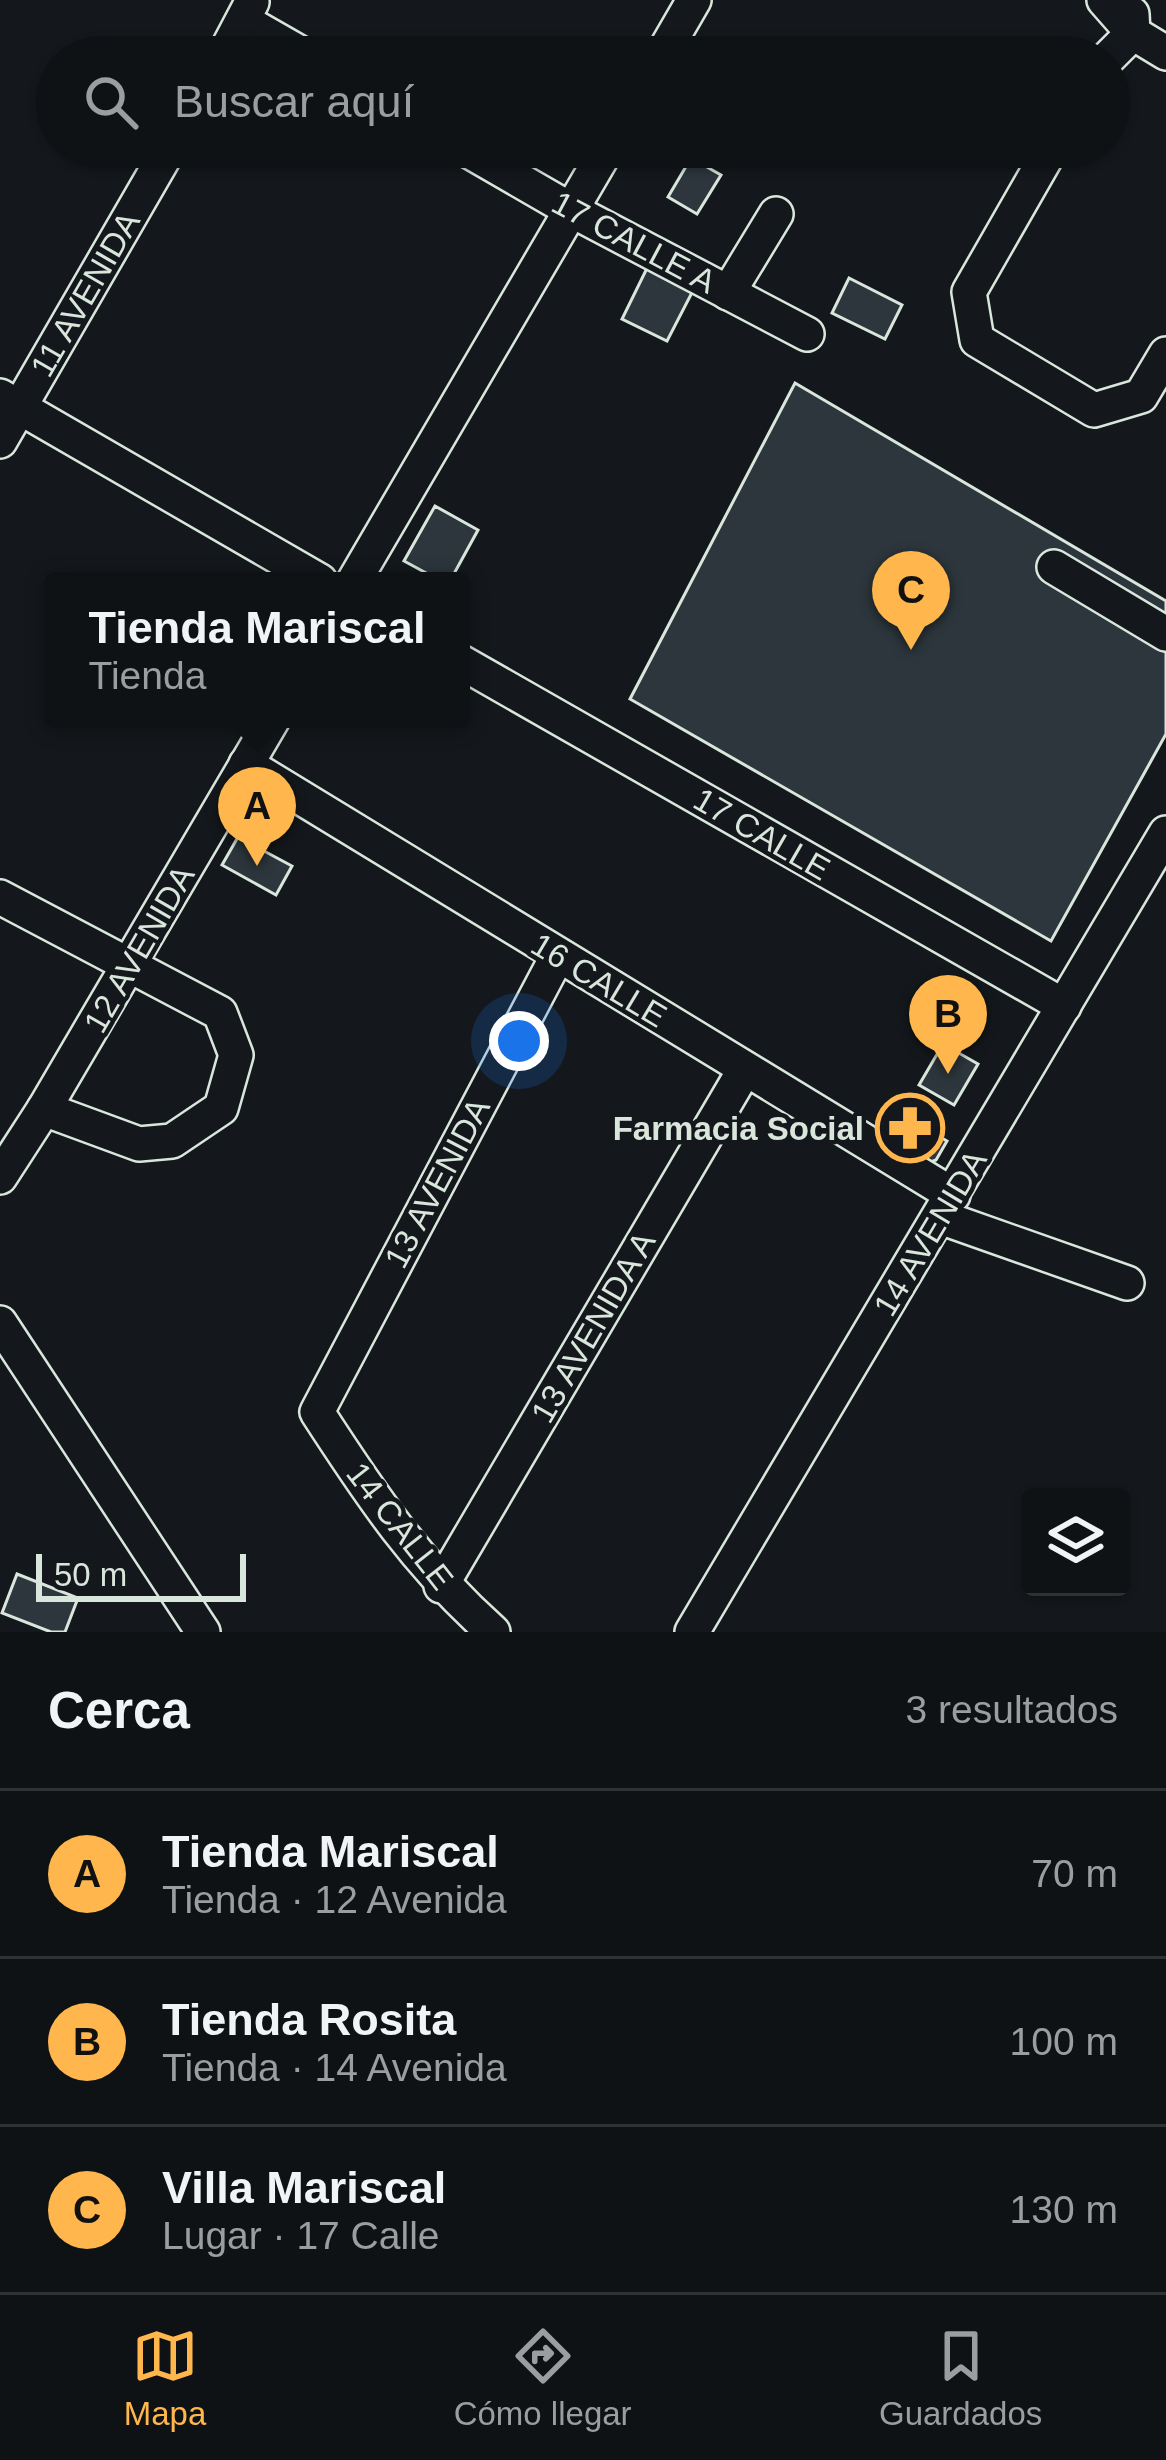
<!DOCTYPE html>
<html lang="es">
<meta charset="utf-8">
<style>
:root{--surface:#0f1215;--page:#1d2022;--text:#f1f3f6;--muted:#9b9ea0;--line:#2f3234;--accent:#ffb74d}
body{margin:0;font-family:Arial,sans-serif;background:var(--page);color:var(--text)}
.controls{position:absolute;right:36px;bottom:36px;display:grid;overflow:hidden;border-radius:12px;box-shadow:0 3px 9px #0004}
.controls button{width:108px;height:108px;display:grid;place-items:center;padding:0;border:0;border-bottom:3px solid var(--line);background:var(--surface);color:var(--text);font:60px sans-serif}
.scale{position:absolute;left:36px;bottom:30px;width:210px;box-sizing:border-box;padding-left:12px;border:6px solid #d8e6dc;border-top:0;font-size:33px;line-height:42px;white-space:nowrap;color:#d8e6dc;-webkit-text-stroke:9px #14181c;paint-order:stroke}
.you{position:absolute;left:519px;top:1041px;width:42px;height:42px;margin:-30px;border:9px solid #fff;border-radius:50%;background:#1a73e8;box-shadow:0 0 0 18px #1a73e833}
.badge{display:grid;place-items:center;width:78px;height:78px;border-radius:50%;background:var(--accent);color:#111;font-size:39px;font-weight:700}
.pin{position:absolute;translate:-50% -99px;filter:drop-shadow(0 3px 6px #0008)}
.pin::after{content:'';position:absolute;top:63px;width:42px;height:36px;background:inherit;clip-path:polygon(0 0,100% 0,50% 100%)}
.popup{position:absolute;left:44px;top:572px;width:426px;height:156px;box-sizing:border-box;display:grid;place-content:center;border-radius:12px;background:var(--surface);filter:drop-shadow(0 3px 9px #0005);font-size:39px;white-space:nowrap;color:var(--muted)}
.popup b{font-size:45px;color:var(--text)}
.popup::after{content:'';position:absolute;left:50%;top:100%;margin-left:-24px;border:24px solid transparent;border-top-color:var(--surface)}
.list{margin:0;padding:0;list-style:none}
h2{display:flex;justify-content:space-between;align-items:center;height:156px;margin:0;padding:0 48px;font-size:51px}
h2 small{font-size:39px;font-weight:400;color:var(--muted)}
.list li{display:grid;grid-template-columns:78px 1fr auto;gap:36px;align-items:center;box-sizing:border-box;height:168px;padding:0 48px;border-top:3px solid var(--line)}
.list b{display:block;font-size:45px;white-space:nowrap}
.list p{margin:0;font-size:39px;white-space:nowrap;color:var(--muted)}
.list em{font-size:39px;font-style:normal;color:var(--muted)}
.icon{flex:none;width:66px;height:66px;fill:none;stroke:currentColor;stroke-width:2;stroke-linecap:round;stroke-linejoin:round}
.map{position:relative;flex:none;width:1166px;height:1632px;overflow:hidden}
.search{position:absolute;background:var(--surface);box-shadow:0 3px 9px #0004;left:36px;right:36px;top:36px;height:132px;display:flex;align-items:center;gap:30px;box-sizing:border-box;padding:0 42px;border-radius:66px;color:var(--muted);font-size:45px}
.sheet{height:660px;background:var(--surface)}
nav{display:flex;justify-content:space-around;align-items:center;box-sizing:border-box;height:168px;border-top:3px solid var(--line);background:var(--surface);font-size:33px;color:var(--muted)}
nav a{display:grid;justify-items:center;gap:6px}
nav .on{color:var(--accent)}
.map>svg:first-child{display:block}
.building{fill:#2c363c;stroke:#d8e6dc;stroke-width:3}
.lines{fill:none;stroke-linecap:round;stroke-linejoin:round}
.minor-casing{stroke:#d8e6dc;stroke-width:38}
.minor{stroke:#14181c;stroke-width:33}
.labels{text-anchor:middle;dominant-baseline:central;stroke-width:9;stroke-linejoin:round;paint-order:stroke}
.street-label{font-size:33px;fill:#d8e6dc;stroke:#14181c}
.poi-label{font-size:33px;font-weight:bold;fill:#d8e6dc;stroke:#14181c;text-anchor:end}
</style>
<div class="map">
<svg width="1166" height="1632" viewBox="0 0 1166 1632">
<rect width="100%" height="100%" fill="#14181c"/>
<!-- building -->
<g class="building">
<path d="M 583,41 L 611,57 L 574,57 Z"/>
<path d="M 691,158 L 721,175 L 697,214 L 668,197 Z"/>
<path d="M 652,258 L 698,281 L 667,341 L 622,319 Z"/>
<path d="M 849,278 L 902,305 L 885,339 L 832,313 Z"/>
<path d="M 795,383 L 1166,601 L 1166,734 L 1051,941 L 630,699 Z"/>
<path d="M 435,506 L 478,530 L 450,581 L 441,581 L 404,561 Z"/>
<path d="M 238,837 L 292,866 L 276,895 L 222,865 Z"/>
<path d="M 943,1044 L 978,1064 L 954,1105 L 919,1085 Z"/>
<path d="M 902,1115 L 947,1141 L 936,1160 L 920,1166 L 884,1146 Z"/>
<path d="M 17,1574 L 78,1598 L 65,1632 L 51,1632 L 2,1613 Z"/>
</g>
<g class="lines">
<defs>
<g id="minor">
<path d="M 1104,0 L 1133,33 L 1166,53"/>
<path d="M 244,21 L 307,57"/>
<path d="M 223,57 L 252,2"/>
<path d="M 661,57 L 694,0"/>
<path d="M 1109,57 L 1133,33 L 1132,14"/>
<path d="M 462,147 L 571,210 L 807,334"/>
<path d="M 1052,147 L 969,292 L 977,340 L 1094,410 L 1141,396 L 1166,354"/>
<path d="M 728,293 L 776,214"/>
<path d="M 0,396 L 320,581"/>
<path d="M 0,441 L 170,147"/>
<path d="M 1054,567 L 1166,634"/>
<path d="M 354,581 L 608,147"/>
<path d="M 461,662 L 1064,1006"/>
<path d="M 246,764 L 953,1195"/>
<path d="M 0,897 L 220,1013 L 236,1055 L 221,1108 L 172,1141 L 139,1144 L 44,1109"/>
<path d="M 0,1177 L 44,1109 L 273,719"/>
<path d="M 940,1217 L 1127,1283"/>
<path d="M 0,1323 L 203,1632"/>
<path d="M 441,1586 L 745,1069"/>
<path d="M 493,1632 C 417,1564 372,1497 317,1412 L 558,955"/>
<path d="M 692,1632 L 1166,833"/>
</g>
</defs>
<!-- minor casing -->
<use href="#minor" class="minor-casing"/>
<!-- minor -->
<use href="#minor" class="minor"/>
</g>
<!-- icons -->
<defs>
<symbol id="pharmacy-ring" viewBox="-11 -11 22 22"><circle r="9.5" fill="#14181c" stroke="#ffb74d" stroke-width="1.5"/><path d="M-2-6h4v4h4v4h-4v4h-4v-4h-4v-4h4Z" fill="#ffb74d"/></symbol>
</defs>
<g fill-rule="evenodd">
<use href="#pharmacy-ring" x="872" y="1090" width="76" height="76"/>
</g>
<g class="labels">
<!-- street labels -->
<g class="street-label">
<text transform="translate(634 242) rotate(28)">17 CALLE A</text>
<text transform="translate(85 294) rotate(-60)">11 AVENIDA</text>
<text transform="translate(762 834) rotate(30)">17 CALLE</text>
<text transform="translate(139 949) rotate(-60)">12 AVENIDA</text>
<text transform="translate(599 980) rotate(31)">16 CALLE</text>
<text transform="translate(437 1183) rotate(-62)">13 AVENIDA</text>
<text transform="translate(930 1233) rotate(-59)">14 AVENIDA</text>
<text transform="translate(593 1327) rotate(-60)">13 AVENIDA A</text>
<text transform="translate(400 1526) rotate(52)">14 CALLE</text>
</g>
<!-- poi labels -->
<g class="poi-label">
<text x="864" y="1128">Farmacia Social</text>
</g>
</g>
</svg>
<div class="controls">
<button><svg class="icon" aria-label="layers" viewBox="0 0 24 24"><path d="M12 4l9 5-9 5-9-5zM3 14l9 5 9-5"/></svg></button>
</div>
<div class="scale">50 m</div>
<div class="you"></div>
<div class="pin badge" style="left:257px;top:866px">A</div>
<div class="popup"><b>Tienda Mariscal</b>Tienda</div>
<div class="pin badge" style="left:948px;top:1074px">B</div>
<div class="pin badge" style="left:911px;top:650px">C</div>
<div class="search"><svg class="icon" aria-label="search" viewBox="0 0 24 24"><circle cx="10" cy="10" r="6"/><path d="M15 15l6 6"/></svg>Buscar aquí</div>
</div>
<section class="sheet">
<h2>Cerca<small>3 resultados</small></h2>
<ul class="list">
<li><span class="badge">A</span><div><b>Tienda Mariscal</b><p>Tienda · 12 Avenida</p></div><em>70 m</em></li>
<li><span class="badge">B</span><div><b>Tienda Rosita</b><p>Tienda · 14 Avenida</p></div><em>100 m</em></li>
<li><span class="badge">C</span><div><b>Villa Mariscal</b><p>Lugar · 17 Calle</p></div><em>130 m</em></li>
</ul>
</section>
<nav>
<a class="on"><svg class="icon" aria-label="map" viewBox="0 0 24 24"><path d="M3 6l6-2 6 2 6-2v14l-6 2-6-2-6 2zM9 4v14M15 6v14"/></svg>Mapa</a>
<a><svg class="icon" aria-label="directions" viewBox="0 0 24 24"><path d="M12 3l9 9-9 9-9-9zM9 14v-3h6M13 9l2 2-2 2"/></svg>Cómo llegar</a>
<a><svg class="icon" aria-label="saved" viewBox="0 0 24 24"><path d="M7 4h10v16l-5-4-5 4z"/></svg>Guardados</a>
</nav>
